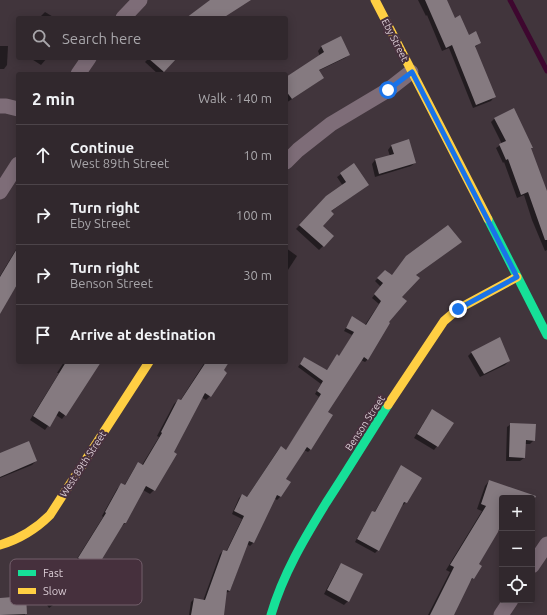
<!DOCTYPE html>
<meta charset="utf-8">
<style>
:root{--surface:#31282d;--page:#393035;--text:#f1f3f6;--muted:#a8a6aa;--line:#4c4449}
body{margin:0;font-family:Ubuntu,sans-serif;background:var(--page);color:var(--text)}
.controls{position:absolute;right:12px;bottom:12px;display:grid;overflow:hidden;border-radius:4px;box-shadow:0 2px 10px #0003}
.controls button{width:36px;height:36px;display:grid;place-items:center;padding:0;border:0;border-bottom:1px solid var(--line);background:var(--surface);color:var(--text);font:20px sans-serif}
.stop{position:absolute;width:12px;height:12px;margin:-9px;border:3px solid #1a73e8;border-radius:50%;background:#fff}
.stop.end{background:#1a73e8;border-color:#fff;box-shadow:0 1px 4px #0008}
.list{margin:0;padding:0;list-style:none}
h2{display:flex;justify-content:space-between;align-items:center;height:52px;margin:0;padding:0 16px;font-size:17px}
h2 small{font-size:13px;font-weight:400;color:var(--muted)}
.list li{display:grid;grid-template-columns:26px 1fr auto;gap:12px;align-items:center;box-sizing:border-box;height:60px;padding:0 16px;border-top:1px solid var(--line)}
.list b{display:block;font-size:15px;white-space:nowrap}
.list p{margin:0;font-size:13px;white-space:nowrap;color:var(--muted)}
.list em{font-size:13px;font-style:normal;color:var(--muted)}
.icon{flex:none;width:22px;height:22px;fill:none;stroke:currentColor;stroke-width:2;stroke-linecap:round;stroke-linejoin:round}
.map{position:relative;flex:none;width:547px;height:615px;overflow:hidden}
.search{position:absolute;background:var(--surface);box-shadow:0 2px 10px #0003;left:16px;top:16px;width:272px;height:44px;display:flex;align-items:center;gap:10px;box-sizing:border-box;padding:0 14px;border-radius:4px;color:var(--muted);font-size:15px}
.panel{position:absolute;background:var(--surface);box-shadow:0 2px 10px #0003;left:16px;top:72px;width:272px;height:292px;border-radius:4px}
.map>svg:first-child{display:block}
.shadow{fill:#0007}
.lines{fill:none;stroke-linecap:round;stroke-linejoin:round}
.stream{stroke:#3e072f;stroke-width:5}
.building{fill:#857a80}
.street{stroke:#7e6d78;stroke-width:15}
.fast{stroke:#16e098;stroke-width:9}
.slow{stroke:#ffcf43;stroke-width:9}
.route{stroke:#1a73e8;stroke-width:5}
.labels{text-anchor:middle;dominant-baseline:central;stroke-width:4;stroke-linejoin:round;paint-order:stroke}
.street-label{font-size:10px;fill:#dcced6;stroke:#46303d}
.key{fill:#46303d;stroke:#735f6b;stroke-width:1}
.key-label{font-size:11px;fill:#dcced6}
</style>
<div class="map">
<svg width="547" height="615" viewBox="0 0 547 615">
<rect width="100%" height="100%" fill="#41353c"/>
<!-- shadow -->
<g class="shadow">
<path d="M 418,0 L 445,0 L 455,19 L 468,36 L 480,43 L 475,47 L 494,97 L 491,101 L 473,108 L 449,48 L 442,51 L 427,15 L 426,16 Z"/>
<path d="M 45,12 L 55,18 L 39,18 Z"/>
<path d="M 341,37 L 349,55 L 345,58 L 318,71 L 319,81 L 286,103 L 286,79 L 320,56 L 318,51 L 321,47 Z"/>
<path d="M 0,46 L 8,46 L 7,65 L 4,69 L 0,69 Z"/>
<path d="M 30,58 L 47,58 L 41,65 Z"/>
<path d="M 149,58 L 176,58 L 161,74 L 158,74 L 145,62 Z"/>
<path d="M 495,118 L 532,147 L 530,149 L 547,194 L 547,250 L 545,251 L 532,220 L 524,195 L 517,198 L 504,162 L 503,163 L 496,148 L 502,144 L 491,122 Z"/>
<path d="M 391,146 L 415,163 L 411,166 L 375,177 L 372,164 L 375,160 L 390,156 L 388,150 Z"/>
<path d="M 354,165 L 368,185 L 330,212 L 322,226 L 333,236 L 319,250 L 296,229 L 326,197 L 343,186 L 337,177 Z"/>
<path d="M 18,246 L 18,285 L 15,288 L 14,288 L 0,312 L 0,276 Z"/>
<path d="M 286,248 L 297,256 L 286,273 Z"/>
<path d="M 407,256 L 415,275 L 401,297 L 368,359 L 365,362 L 361,360 L 327,412 L 311,449 L 308,452 L 304,450 L 285,480 L 289,483 L 280,497 L 277,500 L 274,498 L 253,543 L 250,546 L 247,544 L 230,591 L 226,593 L 223,615 L 189,615 L 191,602 L 194,599 L 203,601 L 220,554 L 223,551 L 226,552 L 242,519 L 232,514 L 239,498 L 242,495 L 247,497 L 278,450 L 281,447 L 286,451 L 319,397 L 315,394 L 321,384 L 298,367 L 304,359 L 327,370 L 334,359 L 337,356 L 339,357 L 352,335 L 344,331 L 350,321 L 353,318 L 365,325 L 379,304 L 372,298 L 381,287 L 375,281 L 385,271 L 392,276 Z"/>
<path d="M 472,352 L 509,361 L 505,365 L 480,377 L 468,356 Z"/>
<path d="M 64,362 L 100,362 L 65,415 L 62,419 L 56,415 L 45,430 L 30,420 L 59,373 L 57,373 Z"/>
<path d="M 205,362 L 228,362 L 222,371 L 226,373 L 210,396 L 206,400 L 201,397 L 154,490 L 150,494 L 143,490 L 125,523 L 121,527 L 95,568 L 91,572 L 75,562 L 103,517 L 102,516 L 117,489 L 121,485 L 124,486 L 135,467 L 139,463 L 142,465 L 159,437 L 157,436 L 174,404 L 178,400 L 180,401 Z"/>
<path d="M 432,410 L 437,446 L 434,450 L 414,438 L 429,414 Z"/>
<path d="M 511,424 L 534,440 L 530,444 L 524,444 L 524,458 L 520,461 L 506,461 L 507,427 Z"/>
<path d="M 0,454 L 36,461 L 32,465 L 0,478 Z"/>
<path d="M 399,469 L 406,502 L 403,505 L 402,504 L 378,550 L 375,553 L 355,542 L 370,515 L 372,512 L 374,513 Z"/>
<path d="M 489,481 L 519,498 L 502,498 L 502,516 L 477,564 L 473,578 L 469,583 L 453,615 L 428,615 L 450,572 L 446,570 L 482,511 L 477,509 L 485,486 Z"/>
<path d="M 341,564 L 348,601 L 344,605 L 324,594 L 338,568 Z"/>
<path d="M 79,586 L 49,608 L 38,591 L 42,588 Z"/>
<path d="M 25,597 L 25,615 L 0,615 L 0,599 Z"/>
</g>
<g class="lines">
<!-- stream -->
<path class="stream" d="M 510,0 L 547,71"/>
</g>
<!-- building -->
<g class="building">
<path d="M 210,0 L 251,0 L 223,18 L 186,18 Z"/>
<path d="M 425,0 L 447,0 L 455,18 L 460,15 L 469,35 L 476,31 L 481,43 L 475,46 L 496,97 L 476,105 L 452,45 L 446,48 Z"/>
<path d="M 341,36 L 350,55 L 319,70 L 324,78 L 292,99 L 286,91 L 286,77 L 324,52 L 321,46 Z"/>
<path d="M 148,58 L 177,58 L 164,72 Z"/>
<path d="M 514,108 L 533,148 L 531,148 L 547,191 L 547,240 L 545,240 L 528,192 L 521,195 L 508,159 L 506,160 L 499,144 L 506,141 L 494,118 Z"/>
<path d="M 409,139 L 416,163 L 379,174 L 375,159 L 394,154 L 391,145 Z"/>
<path d="M 354,163 L 369,185 L 331,211 L 334,214 L 323,226 L 334,236 L 324,247 L 299,225 L 326,196 L 346,182 L 340,173 Z"/>
<path d="M 448,225 L 462,242 L 416,275 L 420,278 L 402,297 L 407,301 L 389,322 L 390,323 L 368,360 L 364,357 L 328,412 L 333,415 L 311,450 L 307,447 L 286,479 L 291,482 L 281,497 L 277,495 L 254,543 L 249,541 L 230,591 L 227,590 L 224,615 L 191,615 L 194,598 L 205,600 L 223,550 L 227,551 L 244,516 L 234,511 L 242,494 L 247,497 L 281,446 L 286,450 L 321,394 L 317,391 L 323,381 L 300,364 L 304,357 L 327,370 L 337,354 L 339,356 L 354,332 L 346,328 L 352,316 L 366,325 L 381,301 L 374,294 L 383,283 L 377,278 L 385,270 L 392,275 L 406,256 Z"/>
<path d="M 18,247 L 18,283 L 0,314 L 0,277 Z"/>
<path d="M 500,337 L 510,361 L 484,374 L 471,352 Z"/>
<path d="M 66,362 L 101,362 L 66,416 L 59,411 L 50,427 L 33,416 Z"/>
<path d="M 206,362 L 229,362 L 224,370 L 227,373 L 211,397 L 205,393 L 174,452 L 177,454 L 155,491 L 146,486 L 126,523 L 124,523 L 96,569 L 78,558 L 106,513 L 105,512 L 121,483 L 125,485 L 138,462 L 143,465 L 162,433 L 161,432 L 178,399 L 181,400 Z"/>
<path d="M 432,409 L 454,423 L 438,447 L 417,434 Z"/>
<path d="M 510,423 L 536,424 L 535,441 L 526,440 L 525,458 L 509,457 Z"/>
<path d="M 29,441 L 37,461 L 0,477 L 0,453 Z"/>
<path d="M 401,465 L 422,478 L 407,503 L 404,502 L 379,551 L 357,539 L 372,511 L 375,512 Z"/>
<path d="M 489,480 L 536,496 L 535,498 L 502,498 L 502,520 L 498,532 L 479,564 L 482,566 L 474,579 L 472,578 L 454,615 L 430,615 L 454,567 L 450,565 L 486,506 L 481,504 Z"/>
<path d="M 341,563 L 363,574 L 349,602 L 327,590 Z"/>
<path d="M 26,596 L 27,614 L 0,615 L 0,598 Z"/>
</g>
<g class="lines">
<!-- street -->
<g class="street">
<path d="M 123,18 L 140,0"/>
<path d="M 78,74 L 89,58"/>
<path d="M 0,106 L 6,106 L 18,109"/>
<path d="M 286,162 L 298,150 L 331,124 L 388,90 L 411,72"/>
<path d="M 0,192 L 18,164"/>
<path d="M 532,566 L 547,544"/>
<path d="M 501,615 L 511,600"/>
</g>
<!-- fast -->
<g class="fast">
<path d="M 488,219 L 547,335"/>
<path d="M 271,615 C 283,574 304,539 326,503 C 347,471 367,438 388,405"/>
</g>
<!-- slow -->
<g class="slow">
<path d="M 375,0 L 488,219"/>
<path d="M 388,405 L 444,321 L 458,309 L 517,277"/>
<path d="M 0,545 C 20,539 35,530 50,515 L 149,362"/>
</g>
</g>
<g class="lines">
<!-- route -->
<path class="route" d="M 388,90 L 412,72 L 517,277 L 458,309"/>
</g>
<g class="labels">
<!-- street labels -->
<g class="street-label">
<text transform="translate(395 40) rotate(63)">Eby Street</text>
<text transform="translate(365 423) rotate(-57)">Benson Street</text>
<text transform="translate(83 464) rotate(-57)">West 89th Street</text>
</g>
</g>
<!-- legend -->
<rect x="10" y="559" width="132" height="46" rx="6" class="key"/>
<rect x="18" y="570" width="18" height="6" fill="#16e098"/>
<rect x="18" y="588" width="18" height="6" fill="#ffcf43"/>
<g class="key-label">
<text x="43" y="577">Fast</text>
<text x="43" y="595">Slow</text>
</g>
</svg>
<div class="controls">
<button>+</button>
<button>−</button>
<button><svg class="icon" aria-label="locate" viewBox="0 0 24 24"><circle cx="12" cy="12" r="6"/><path d="M12 2v4M12 18v4M2 12h4M18 12h4"/></svg></button>
</div>
<div class="stop" style="left:388px;top:90px"></div>
<div class="stop end" style="left:458px;top:309px"></div>
<div class="search"><svg class="icon" aria-label="search" viewBox="0 0 24 24"><circle cx="10" cy="10" r="6"/><path d="M15 15l6 6"/></svg>Search here</div>
<section class="panel">
<h2>2 min<small>Walk · 140 m</small></h2>
<ul class="list">
<li><svg class="icon" aria-label="ahead" viewBox="0 0 24 24"><path d="M12 20V5M6 11l6-6 6 6"/></svg><div><b>Continue</b><p>West 89th Street</p></div><em>10 m</em></li>
<li><svg class="icon" aria-label="right" viewBox="0 0 24 24"><path d="M7 20v-9h11M14 6l5 5-5 5"/></svg><div><b>Turn right</b><p>Eby Street</p></div><em>100 m</em></li>
<li><svg class="icon" aria-label="right" viewBox="0 0 24 24"><path d="M7 20v-9h11M14 6l5 5-5 5"/></svg><div><b>Turn right</b><p>Benson Street</p></div><em>30 m</em></li>
<li><svg class="icon" aria-label="arrive" viewBox="0 0 24 24"><path d="M6 21V4h12l-3 4 3 4H6"/></svg><div><b>Arrive at destination</b></div></li>
</ul>
</section>
</div>
